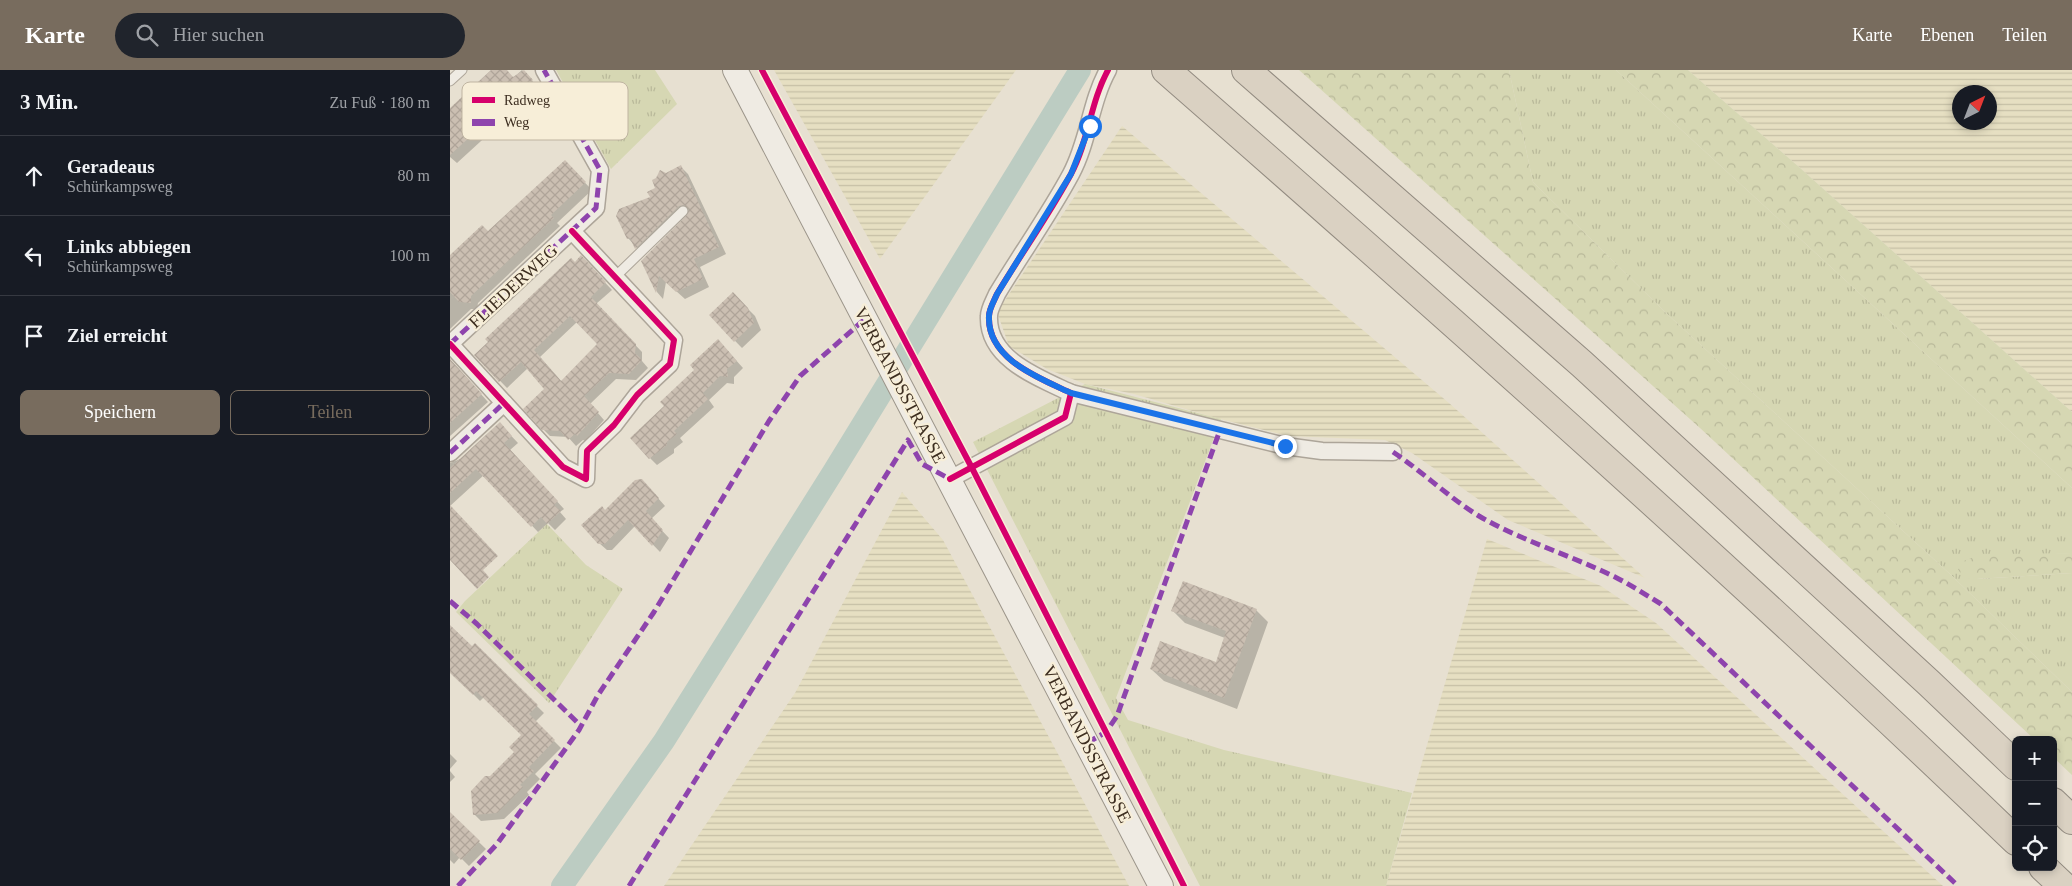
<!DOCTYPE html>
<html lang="de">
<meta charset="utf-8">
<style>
:root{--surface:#171b24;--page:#20242c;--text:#f1f3f6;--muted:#9ea1a6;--line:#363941;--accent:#786c5e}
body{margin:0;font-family:"Times New Roman",serif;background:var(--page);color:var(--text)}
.controls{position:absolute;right:15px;bottom:15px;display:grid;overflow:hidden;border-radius:8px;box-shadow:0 2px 8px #0003}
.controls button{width:45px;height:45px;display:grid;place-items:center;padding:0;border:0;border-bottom:1px solid var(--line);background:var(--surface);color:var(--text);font:25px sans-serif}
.compass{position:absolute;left:1502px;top:15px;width:45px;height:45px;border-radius:50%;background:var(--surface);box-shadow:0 2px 8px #0003;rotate:42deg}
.stop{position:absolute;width:15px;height:15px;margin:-11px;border:4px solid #1a73e8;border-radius:50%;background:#fff}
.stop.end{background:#1a73e8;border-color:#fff;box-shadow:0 1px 5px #0008}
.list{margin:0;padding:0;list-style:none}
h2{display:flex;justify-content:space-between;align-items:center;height:65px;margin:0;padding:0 20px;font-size:21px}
h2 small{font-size:16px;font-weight:400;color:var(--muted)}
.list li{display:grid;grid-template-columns:32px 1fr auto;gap:15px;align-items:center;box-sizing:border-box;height:80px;padding:0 20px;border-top:1px solid var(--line)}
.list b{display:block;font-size:19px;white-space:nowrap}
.list p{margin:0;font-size:16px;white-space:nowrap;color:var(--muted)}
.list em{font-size:16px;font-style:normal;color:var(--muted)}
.actions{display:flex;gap:10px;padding:15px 20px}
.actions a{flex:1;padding:11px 0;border:1px solid var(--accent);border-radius:8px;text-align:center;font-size:18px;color:var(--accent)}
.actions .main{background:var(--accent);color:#fff}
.icon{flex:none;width:28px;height:28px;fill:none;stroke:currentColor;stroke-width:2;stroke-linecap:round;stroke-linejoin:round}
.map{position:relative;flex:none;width:1622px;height:816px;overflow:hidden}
header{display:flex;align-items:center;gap:30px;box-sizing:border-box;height:70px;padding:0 25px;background:var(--accent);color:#fff}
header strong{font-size:24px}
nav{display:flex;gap:28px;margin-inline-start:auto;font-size:18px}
.search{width:350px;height:45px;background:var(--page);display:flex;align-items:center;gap:12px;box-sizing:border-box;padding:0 18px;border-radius:28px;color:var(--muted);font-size:19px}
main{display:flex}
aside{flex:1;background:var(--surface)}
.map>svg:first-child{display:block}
.farmland{fill:url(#farmland-rules);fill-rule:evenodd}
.grass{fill:url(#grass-tufts)}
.forest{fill:url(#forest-crowns)}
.shadow{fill:#0003;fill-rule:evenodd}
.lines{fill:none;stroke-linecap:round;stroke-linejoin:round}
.canal{stroke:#bcccc2;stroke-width:22}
.building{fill:url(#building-cross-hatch);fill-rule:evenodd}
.service-casing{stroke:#ada599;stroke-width:11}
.minor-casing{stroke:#ada599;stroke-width:19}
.secondary-casing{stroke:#9c958a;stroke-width:26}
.motorway-casing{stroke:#928b80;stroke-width:30}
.service{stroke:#efebe3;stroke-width:9}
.minor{stroke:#efebe3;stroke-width:16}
.secondary{stroke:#efebe3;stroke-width:24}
.motorway{stroke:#dad1c2;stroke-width:28}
.quiet{stroke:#8e44ad;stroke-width:5;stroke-dasharray:10 5;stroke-linecap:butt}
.cycleway-casing{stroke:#f7eed8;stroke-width:9}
.cycleway{stroke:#d6006c;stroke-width:6}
.route{stroke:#1a73e8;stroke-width:6}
.labels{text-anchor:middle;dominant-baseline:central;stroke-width:4.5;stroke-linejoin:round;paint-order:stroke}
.street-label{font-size:18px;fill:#3d2e20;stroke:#f7eed8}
.key{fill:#f7eed8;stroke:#bfb4a1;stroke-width:1}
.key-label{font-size:14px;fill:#3d2e20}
</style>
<header>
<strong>Karte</strong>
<div class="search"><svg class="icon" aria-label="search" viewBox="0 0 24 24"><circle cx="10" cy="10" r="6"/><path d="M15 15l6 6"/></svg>Hier suchen</div>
<nav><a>Karte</a><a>Ebenen</a><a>Teilen</a></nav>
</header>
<main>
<aside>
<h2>3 Min.<small>Zu Fuß · 180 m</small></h2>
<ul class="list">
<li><svg class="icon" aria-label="ahead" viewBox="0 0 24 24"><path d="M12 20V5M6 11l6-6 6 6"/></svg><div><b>Geradeaus</b><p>Schürkampsweg</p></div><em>80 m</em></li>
<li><svg class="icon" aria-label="left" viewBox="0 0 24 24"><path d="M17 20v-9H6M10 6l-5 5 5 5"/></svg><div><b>Links abbiegen</b><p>Schürkampsweg</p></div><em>100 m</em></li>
<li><svg class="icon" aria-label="arrive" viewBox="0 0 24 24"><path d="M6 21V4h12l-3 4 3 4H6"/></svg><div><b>Ziel erreicht</b></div></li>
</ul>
<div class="actions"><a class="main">Speichern</a><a>Teilen</a></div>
</aside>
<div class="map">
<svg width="1622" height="816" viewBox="0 0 1622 816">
<defs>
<pattern id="farmland-rules" width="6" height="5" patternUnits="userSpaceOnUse" patternTransform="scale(1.25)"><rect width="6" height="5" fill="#e6dfc2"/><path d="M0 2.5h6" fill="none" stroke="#c6c0a6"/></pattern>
<pattern id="grass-tufts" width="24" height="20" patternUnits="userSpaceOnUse" patternTransform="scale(1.25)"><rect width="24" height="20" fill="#d6d7b3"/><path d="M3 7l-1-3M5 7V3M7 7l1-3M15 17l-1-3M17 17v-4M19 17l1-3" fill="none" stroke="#b9b99a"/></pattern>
<pattern id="forest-crowns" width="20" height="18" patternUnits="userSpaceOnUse" patternTransform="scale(1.25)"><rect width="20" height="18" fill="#d6d7b3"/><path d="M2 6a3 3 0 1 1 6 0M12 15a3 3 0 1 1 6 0" fill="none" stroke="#b9b99a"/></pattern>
<pattern id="building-cross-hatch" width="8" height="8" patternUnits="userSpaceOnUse" patternTransform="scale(1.25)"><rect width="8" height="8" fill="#cbbfb2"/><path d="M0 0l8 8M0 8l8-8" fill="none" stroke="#afa499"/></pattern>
</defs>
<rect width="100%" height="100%" fill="#e7e0d1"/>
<!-- farmland -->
<g class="farmland">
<path d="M 324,0 L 566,0 L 430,189 Z"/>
<path d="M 1238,0 L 1622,0 L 1622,342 L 1349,97 ZM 1510,22 L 1540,22 L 1540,52 L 1510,52 Z"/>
<path d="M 672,56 L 999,333 L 1195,508 L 1058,450 L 962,383 L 935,370 L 838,366 L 770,349 L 684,324 L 635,314 L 597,299 L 559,276 L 547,242 Z"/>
<path d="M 452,422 L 493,470 L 679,816 L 214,816 L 345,623 Z"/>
<path d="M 1037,469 L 1151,516 L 1206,553 L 1493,816 L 936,816 Z"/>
</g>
<!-- grass -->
<g class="grass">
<path d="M 106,0 L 205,0 L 227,34 L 161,99 Z"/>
<path d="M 1059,0 L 1166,0 L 1622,418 L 1622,483 L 1587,485 L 1526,509 L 1622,503 L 1622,622 L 1501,505 L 1216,243 L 1083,112 Z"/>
<path d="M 635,314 L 771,349 L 666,628 L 678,650 L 774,680 L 962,723 L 936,816 L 750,816 L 523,372 Z"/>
<path d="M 97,454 L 136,495 L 173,519 L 99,633 L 6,542 L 15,531 Z"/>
</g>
<!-- forest -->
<g class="forest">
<path d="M 849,0 L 1059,0 L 1083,112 L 1216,243 L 1501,505 L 1622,622 L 1622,705 L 1603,687 L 1603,670 L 1585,670 L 1250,358 Z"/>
<path d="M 1166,0 L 1238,0 L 1349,97 L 1622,342 L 1622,418 Z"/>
<path d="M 1622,483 L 1622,503 L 1526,509 L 1515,508 L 1508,500 L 1511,492 L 1529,485 Z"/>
</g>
<!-- shadow -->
<g class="shadow">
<path d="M 43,0 L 55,0 L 63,8 L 72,0 L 89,18 L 7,93 L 0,87 L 0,39 Z"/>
<path d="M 115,92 L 142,120 L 107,153 L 110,156 L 28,233 L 27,239 L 21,239 L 0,259 L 0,187 L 38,163 Z"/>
<path d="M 231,97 L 238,104 L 276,184 L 250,197 L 259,217 L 235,229 L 216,212 L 213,229 L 207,222 L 192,191 L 239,143 L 193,185 L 178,168 L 216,104 Z"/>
<path d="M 131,187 L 162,220 L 146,234 L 192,282 L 192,291 L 198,298 L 186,310 L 166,309 L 140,334 L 154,350 L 135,371 L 133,370 L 126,376 L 118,367 L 100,366 L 93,359 L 96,319 L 78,298 L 57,318 L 26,286 ZM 127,252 L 149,274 L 112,312 L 90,287 Z"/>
<path d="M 283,224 L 305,246 L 311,260 L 292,278 L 260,245 Z"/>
<path d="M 275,278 L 293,298 L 284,307 L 284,314 L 277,313 L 259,330 L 264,337 L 230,368 L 233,372 L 224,379 L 224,383 L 207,395 L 200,388 Z"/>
<path d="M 0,303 L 13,304 L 38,332 L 0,366 Z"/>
<path d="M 50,354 L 68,373 L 60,380 L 114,439 L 110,442 L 116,449 L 105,460 L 98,453 L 88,462 L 34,405 L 0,436 L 0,488 L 0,393 L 13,388 Z"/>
<path d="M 199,418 L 215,436 L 201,449 L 219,468 L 210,482 L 185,456 L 162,480 L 157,480 L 149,473 L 156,441 Z"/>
<path d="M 806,540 L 818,552 L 787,639 L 714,611 L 701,599 L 767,593 L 775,568 L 735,553 L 723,541 Z"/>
<path d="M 0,557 L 22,578 L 25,575 L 94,643 L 85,652 L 111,678 L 85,704 L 90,709 L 77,722 L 79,725 L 54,749 L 31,751 L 24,744 L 65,682 L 73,665 L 34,627 L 30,631 L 6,607 L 0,593 Z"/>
<path d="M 0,684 L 7,691 L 0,699 Z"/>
<path d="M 0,701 L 5,707 L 0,712 Z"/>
<path d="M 0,744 L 36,779 L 19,796 L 10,787 L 4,794 L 0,790 Z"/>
</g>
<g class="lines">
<!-- canal -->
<path class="canal" d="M 112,816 L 214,671 L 383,402 L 630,0"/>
</g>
<!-- building -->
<g class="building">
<path d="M 41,0 L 57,0 L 63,7 L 74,0 L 83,10 L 0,85 L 0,38 Z"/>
<path d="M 115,90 L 136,112 L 101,145 L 104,148 L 21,226 L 21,233 L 9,232 L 0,222 L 0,185 L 32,155 L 38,161 Z"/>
<path d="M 231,95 L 269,177 L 244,189 L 253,209 L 226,222 L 209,206 L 206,223 L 191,191 L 237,145 L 239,139 L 234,135 L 229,136 L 185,179 L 180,168 L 177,169 L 166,146 L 169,139 L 200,127 L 197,122 L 205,118 L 202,110 L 206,108 L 210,100 L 216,103 Z"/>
<path d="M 131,185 L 156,212 L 141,227 L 186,274 L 185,283 L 192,290 L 179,304 L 159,303 L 134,326 L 149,342 L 127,366 L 125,364 L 118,370 L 110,361 L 92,360 L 73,339 L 94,319 L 71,292 L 49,312 L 24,285 L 38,272 L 35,269 L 85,222 L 121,188 L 125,192 ZM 120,246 L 147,274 L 111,311 L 84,280 Z"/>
<path d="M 283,222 L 298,238 L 304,253 L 284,272 L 259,245 Z"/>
<path d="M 268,269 L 287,291 L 277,299 L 278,307 L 270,306 L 253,323 L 258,329 L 224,361 L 227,364 L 217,372 L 217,375 L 199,389 L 180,368 L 214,336 L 210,332 L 244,300 L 240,295 Z"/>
<path d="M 0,289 L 32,324 L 0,353 Z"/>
<path d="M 50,352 L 62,366 L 54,373 L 108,431 L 104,435 L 111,441 L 97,454 L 91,447 L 81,457 L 26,399 L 0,423 L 0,398 Z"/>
<path d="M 192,409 L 209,428 L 196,441 L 213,460 L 202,476 L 178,450 L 155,474 L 148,474 L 131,455 L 152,436 L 155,440 L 185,410 Z"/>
<path d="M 0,435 L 48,486 L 33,500 L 39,507 L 27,519 L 0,490 Z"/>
<path d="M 733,511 L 807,539 L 774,628 L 700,599 L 710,571 L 766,592 L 776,561 L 721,541 Z"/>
<path d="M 0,555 L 22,576 L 25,573 L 88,635 L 79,644 L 105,670 L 79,697 L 84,701 L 70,715 L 73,717 L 47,743 L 23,745 L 21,721 L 35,706 L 40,706 L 64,682 L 59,677 L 71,665 L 26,621 L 23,625 L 0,603 Z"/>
<path d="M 0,742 L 30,771 L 11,790 L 0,779 Z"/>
</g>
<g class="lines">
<defs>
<g id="service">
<path d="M 0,11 L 12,0"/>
<path d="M 165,207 L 233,141"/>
</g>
<g id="minor">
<path d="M 0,274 L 113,397 L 136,409 L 137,381 L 164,355 L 187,325 L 220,294 L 224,270 L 122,161"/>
<path d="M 0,274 L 146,138 L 150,100 L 94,0"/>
<path d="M 621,323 L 835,376 L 872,381 L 943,382"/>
<path d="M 0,383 L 54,333"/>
<path d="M 500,409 L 615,347 L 621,323 C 589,308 537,289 539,246 C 539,239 544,231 547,224 C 571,184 599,145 621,104 C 639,70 640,33 658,0"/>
</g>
<path id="secondary" d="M 285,0 L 711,816"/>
<g id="motorway">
<path d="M 716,0 C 1004,252 1290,506 1566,771"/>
<path d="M 796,0 L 1132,294 L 1479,613 L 1566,696"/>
<path d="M 1603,732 L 1622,750"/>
<path d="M 1593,797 L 1613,816"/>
</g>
</defs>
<!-- service casing -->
<use href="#service" class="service-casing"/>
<!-- minor casing -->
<use href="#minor" class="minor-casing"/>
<!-- secondary casing -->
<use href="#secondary" class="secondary-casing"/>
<!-- motorway casing -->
<use href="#motorway" class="motorway-casing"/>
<!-- service -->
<use href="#service" class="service"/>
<!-- minor -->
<use href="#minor" class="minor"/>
<!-- secondary -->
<use href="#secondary" class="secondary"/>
<!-- motorway -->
<use href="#motorway" class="motorway"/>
<!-- quiet -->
<g class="quiet">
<path d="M 0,274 L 146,138 L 150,100 L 94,0"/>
<path d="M 943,382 C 973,402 998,427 1029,446 C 1072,471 1120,485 1165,507 C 1181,515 1196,525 1211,534 L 1508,816"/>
<path d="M 0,383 L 54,333"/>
<path d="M 0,531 L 27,554 L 131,656"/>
<path d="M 637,673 L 656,662 L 667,646 L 770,360"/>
<path d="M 8,816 L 47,774 L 129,660 L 148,625 L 204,542 L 319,351 L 350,306 L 415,249"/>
<path d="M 179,816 L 458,370 L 472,394 L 500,409"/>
</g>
<defs>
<g id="cycleway">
<path d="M 312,0 L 522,398 L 734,816"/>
<path d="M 0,274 L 113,397 L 136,409 L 137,381 L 164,355 L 187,325 L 220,294 L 224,270 L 122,161"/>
<path d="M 500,409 L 615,347 L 621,323 C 589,308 537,289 539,246 C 539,239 544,231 547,224 C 571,184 599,145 621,104 C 639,70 640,33 658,0"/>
</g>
</defs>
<!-- cycleway casing -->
<use href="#cycleway" class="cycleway-casing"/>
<!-- cycleway -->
<use href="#cycleway" class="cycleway"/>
</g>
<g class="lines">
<!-- route -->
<path class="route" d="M 640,56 L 621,104 L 547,224 C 544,231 539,239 539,246 C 537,289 589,308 621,323 L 835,376"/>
</g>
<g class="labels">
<!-- street labels -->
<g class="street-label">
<text transform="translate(63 216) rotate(-43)">FLIEDERWEG</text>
<text transform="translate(450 315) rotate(62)">VERBANDSSTRASSE</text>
<text transform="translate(637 674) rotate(63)">VERBANDSSTRASSE</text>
</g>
</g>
<!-- legend -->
<rect x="12" y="12" width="166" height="58" rx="8" class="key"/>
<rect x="22" y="27" width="23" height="6" fill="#d6006c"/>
<rect x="22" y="49" width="23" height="7" fill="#8e44ad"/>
<g class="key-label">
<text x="54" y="35">Radweg</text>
<text x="54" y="57">Weg</text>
</g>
</svg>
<div class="controls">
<button>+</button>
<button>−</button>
<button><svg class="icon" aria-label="locate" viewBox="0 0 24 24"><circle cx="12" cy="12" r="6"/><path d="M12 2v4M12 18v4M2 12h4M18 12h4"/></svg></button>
</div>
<svg class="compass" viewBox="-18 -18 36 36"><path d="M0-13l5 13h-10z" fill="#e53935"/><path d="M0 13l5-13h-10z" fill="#9ea1a6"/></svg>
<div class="stop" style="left:640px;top:56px"></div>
<div class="stop end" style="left:835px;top:376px"></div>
</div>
</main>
